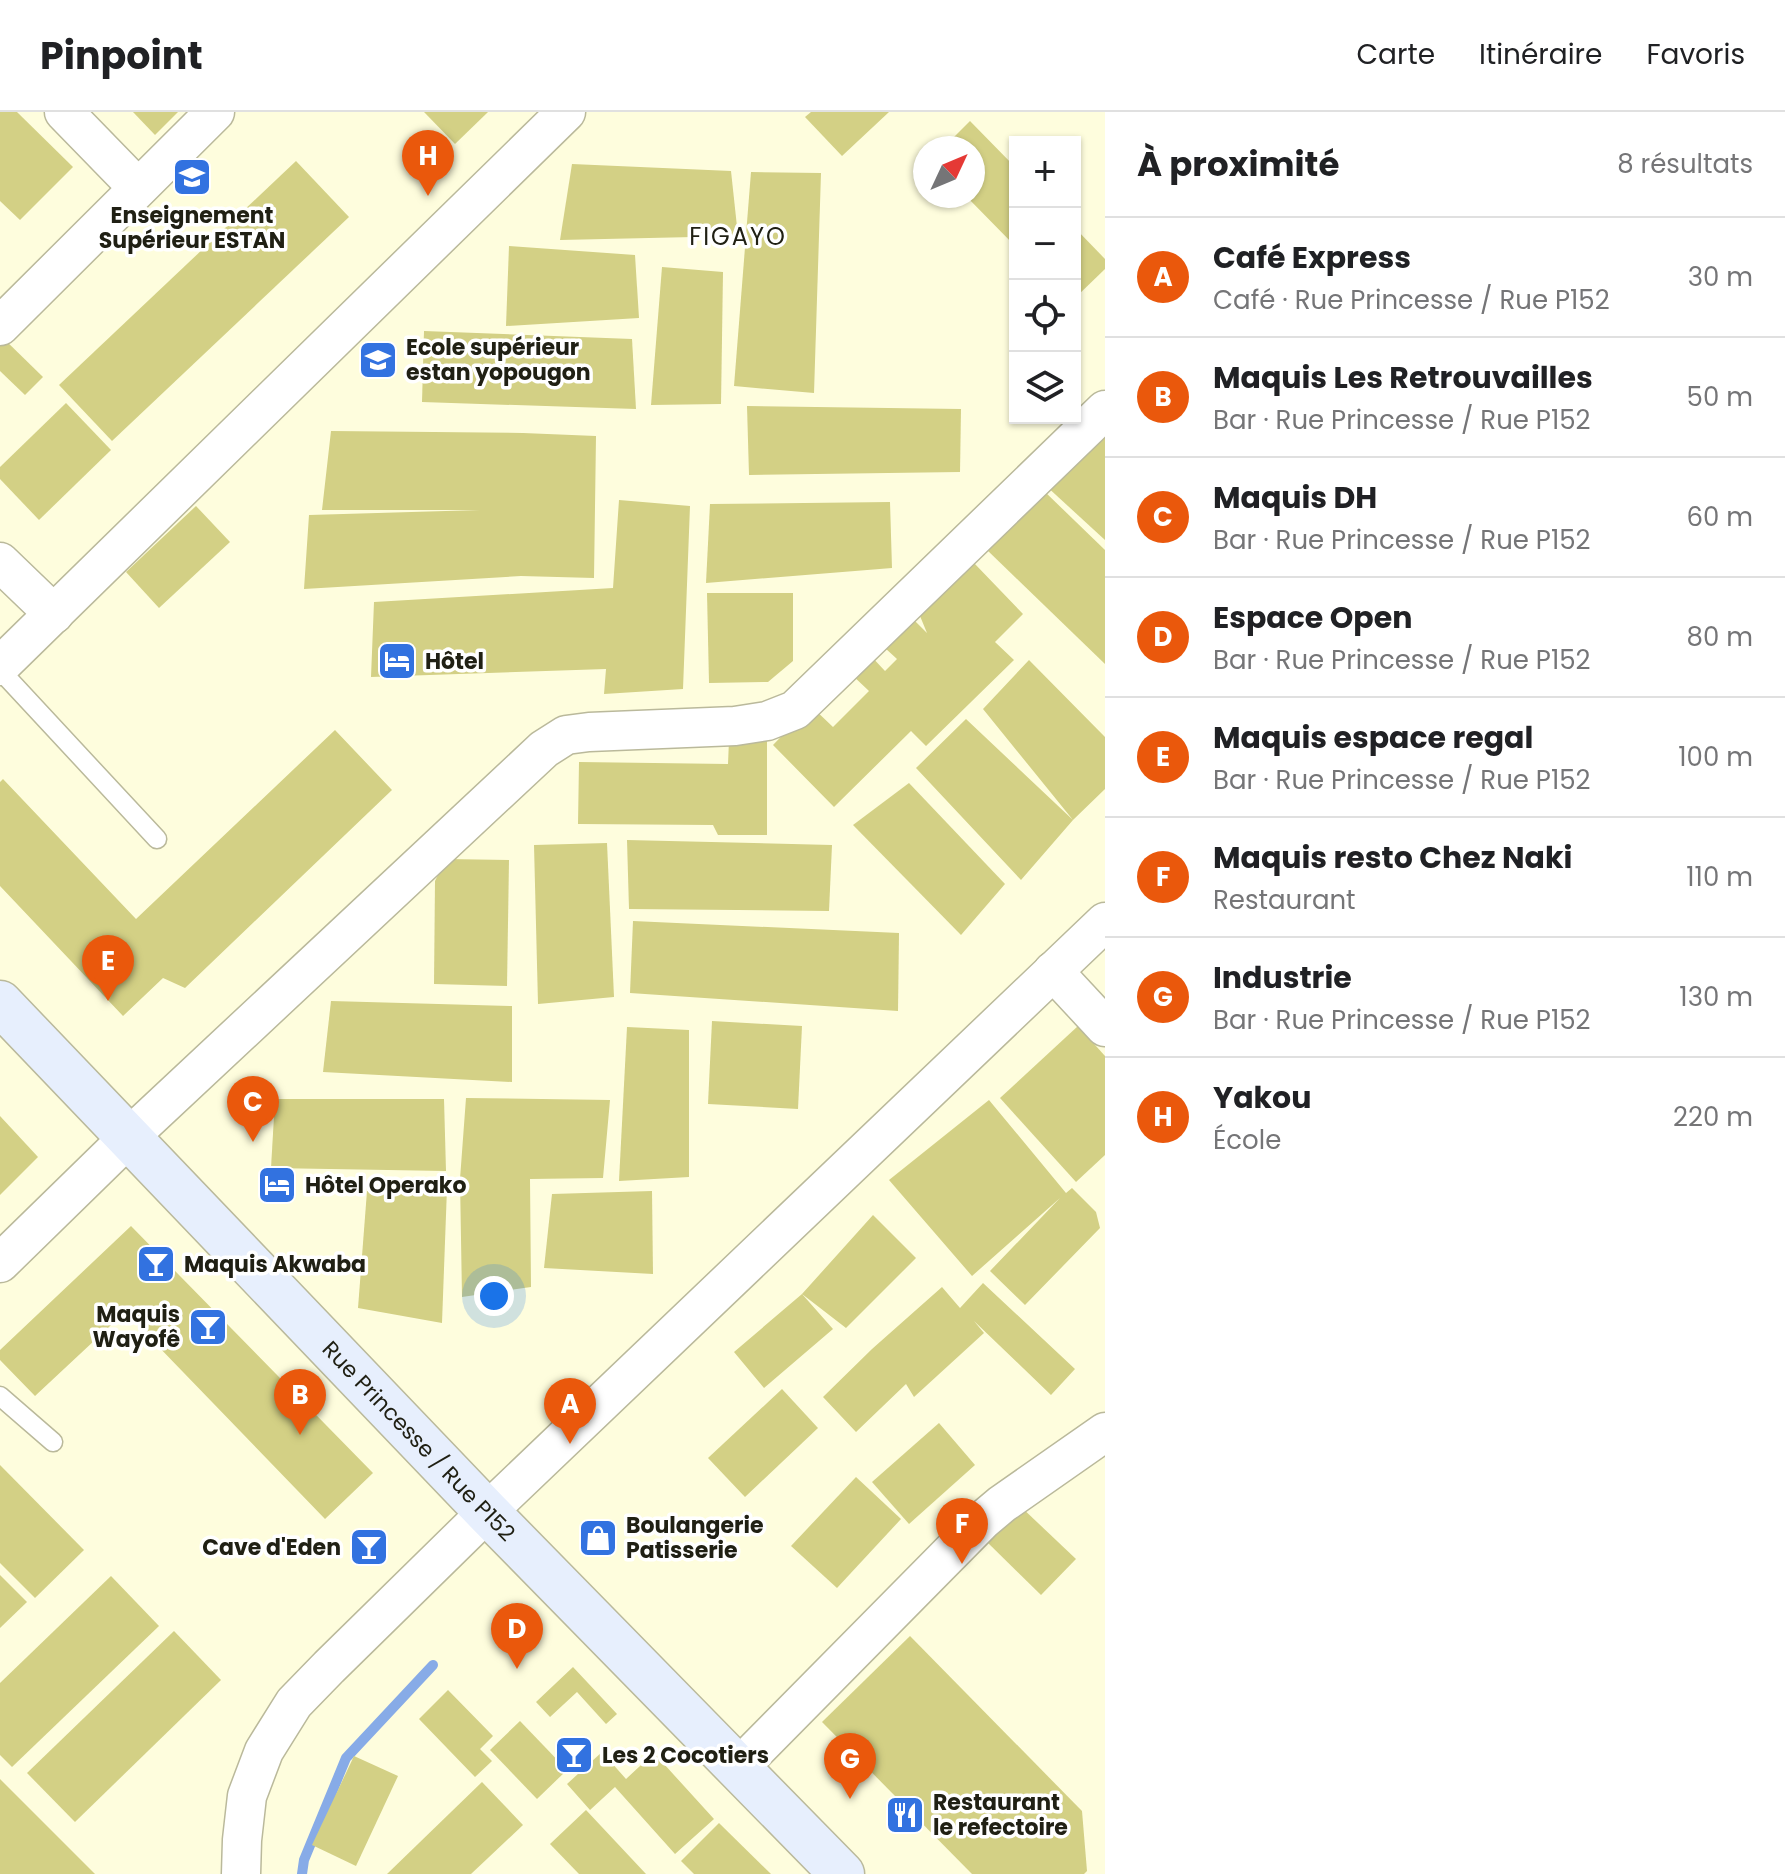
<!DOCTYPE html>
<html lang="fr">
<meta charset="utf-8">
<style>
:root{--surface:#fff;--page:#f6f6f6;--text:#202124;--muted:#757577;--line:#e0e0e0;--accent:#ea580c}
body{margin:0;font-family:Poppins,sans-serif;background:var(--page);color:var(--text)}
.controls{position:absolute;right:24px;top:24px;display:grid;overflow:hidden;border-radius:0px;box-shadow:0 2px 6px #0004}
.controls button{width:72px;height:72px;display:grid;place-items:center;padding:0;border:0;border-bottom:2px solid var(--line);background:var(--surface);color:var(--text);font:40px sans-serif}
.compass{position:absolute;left:913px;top:24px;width:72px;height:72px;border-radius:50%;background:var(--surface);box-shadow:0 2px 6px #0004;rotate:46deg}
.you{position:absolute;left:494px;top:1184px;width:28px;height:28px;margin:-20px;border:6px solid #fff;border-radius:50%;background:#1a73e8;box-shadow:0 0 0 12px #1a73e833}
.badge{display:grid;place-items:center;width:52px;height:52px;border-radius:50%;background:var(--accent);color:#fff;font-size:26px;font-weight:700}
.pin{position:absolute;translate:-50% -66px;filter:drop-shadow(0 2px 4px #0008)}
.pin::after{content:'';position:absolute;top:42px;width:28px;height:24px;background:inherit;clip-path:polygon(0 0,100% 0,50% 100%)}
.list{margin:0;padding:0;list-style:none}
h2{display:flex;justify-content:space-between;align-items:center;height:104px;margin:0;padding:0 32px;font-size:34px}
h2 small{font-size:26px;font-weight:400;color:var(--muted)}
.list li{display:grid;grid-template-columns:52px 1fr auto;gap:24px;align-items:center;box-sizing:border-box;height:120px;padding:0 32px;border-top:2px solid var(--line)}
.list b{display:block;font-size:30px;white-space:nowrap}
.list p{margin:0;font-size:26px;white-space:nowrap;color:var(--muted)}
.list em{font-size:26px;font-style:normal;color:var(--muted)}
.icon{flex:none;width:44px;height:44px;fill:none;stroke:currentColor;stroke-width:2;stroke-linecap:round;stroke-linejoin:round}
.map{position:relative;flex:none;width:1105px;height:1762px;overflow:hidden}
header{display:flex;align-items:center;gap:48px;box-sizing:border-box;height:112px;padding:0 40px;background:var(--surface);border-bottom:2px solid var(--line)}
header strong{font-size:38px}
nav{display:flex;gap:44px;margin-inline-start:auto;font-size:28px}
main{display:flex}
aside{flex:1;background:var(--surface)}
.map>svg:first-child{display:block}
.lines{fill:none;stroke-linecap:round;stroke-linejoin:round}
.stream{stroke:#87abe7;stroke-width:10}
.building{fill:#d3d085}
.lane-casing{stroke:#bab99b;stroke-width:21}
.street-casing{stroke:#bab99b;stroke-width:41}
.secondary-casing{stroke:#bab99b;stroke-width:47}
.lane{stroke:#fff;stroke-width:18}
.street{stroke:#fff;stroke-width:38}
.secondary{stroke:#e7effd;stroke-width:44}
.labels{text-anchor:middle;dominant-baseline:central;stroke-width:7;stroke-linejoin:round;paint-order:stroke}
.poi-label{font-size:22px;font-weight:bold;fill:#202014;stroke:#fff;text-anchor:start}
.street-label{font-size:22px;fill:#202014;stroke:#fff}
.neighbourhood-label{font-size:24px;letter-spacing:2px;fill:#202014;stroke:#fff}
</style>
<header>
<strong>Pinpoint</strong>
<nav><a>Carte</a><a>Itinéraire</a><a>Favoris</a></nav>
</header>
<main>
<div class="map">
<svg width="1105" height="1762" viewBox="0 0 1105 1762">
<rect width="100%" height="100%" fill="#fefddd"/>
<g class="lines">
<!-- stream -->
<path class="stream" d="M 302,1762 L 304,1748 L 346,1646 L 433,1553"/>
</g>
<!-- building -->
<g class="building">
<path d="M 0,0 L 17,0 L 73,55 L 20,108 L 0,89 Z"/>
<path d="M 133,0 L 178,0 L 155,23 Z"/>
<path d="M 424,0 L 488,0 L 455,32 Z"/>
<path d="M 811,0 L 889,0 L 842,44 L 805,5 Z"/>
<path d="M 970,9 L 1015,55 L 1015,134 L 966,84 L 973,84 L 973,36 L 943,36 Z"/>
<path d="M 296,49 L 349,105 L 112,329 L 59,273 Z"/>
<path d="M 572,52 L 731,59 L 738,124 L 560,128 Z"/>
<path d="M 751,60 L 821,61 L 814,281 L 734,274 Z"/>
<path d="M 1075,116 L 1105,147 L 1105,157 L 1075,186 Z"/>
<path d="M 509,134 L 635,143 L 639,206 L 506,214 Z"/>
<path d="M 662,155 L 723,160 L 721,292 L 651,293 Z"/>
<path d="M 424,219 L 632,227 L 636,297 L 422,290 Z"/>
<path d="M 0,223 L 43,265 L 25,283 L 0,259 Z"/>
<path d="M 66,291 L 111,338 L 39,408 L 0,367 L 0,355 Z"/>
<path d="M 747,294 L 961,297 L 960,360 L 749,363 Z"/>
<path d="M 1105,313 L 1105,428 L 1044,372 Z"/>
<path d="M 331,319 L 523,321 L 596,324 L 594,466 L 521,464 L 304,477 L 309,403 L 480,398 L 322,398 Z"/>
<path d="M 1043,378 L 1105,438 L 1105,552 L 986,437 Z"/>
<path d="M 619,388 L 690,394 L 683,577 L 604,582 L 606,557 L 371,565 L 374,490 L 613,476 Z"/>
<path d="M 890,390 L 892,456 L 706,471 L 710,392 Z"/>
<path d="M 196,394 L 230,430 L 159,496 L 126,460 Z"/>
<path d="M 974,451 L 1023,502 L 995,530 L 1014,548 L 926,634 L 911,619 L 834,695 L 773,633 L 811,594 L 833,615 L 869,579 L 851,562 L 870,543 L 885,559 L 897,547 L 885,536 L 914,508 L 927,521 L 920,504 Z"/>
<path d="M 707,481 L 793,481 L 793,549 L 768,570 L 709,571 Z"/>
<path d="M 1029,548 L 1105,625 L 1105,677 L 1073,708 L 1021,768 L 916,656 L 966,607 L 1073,708 L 983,597 Z"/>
<path d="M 335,618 L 392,678 L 185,876 L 163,866 L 123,904 L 0,774 L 0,670 L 3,667 L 136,807 Z"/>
<path d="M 729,628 L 767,628 L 767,723 L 718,723 L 713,713 L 578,712 L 579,650 L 728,652 Z"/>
<path d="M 909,671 L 1005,772 L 961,823 L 853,713 Z"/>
<path d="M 627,728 L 832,733 L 829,799 L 629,797 Z"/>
<path d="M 607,731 L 614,885 L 538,892 L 534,733 Z"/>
<path d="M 446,747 L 509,748 L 507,874 L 434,872 L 435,769 Z"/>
<path d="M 633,809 L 899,821 L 898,899 L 630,881 Z"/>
<path d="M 331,889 L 512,894 L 512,970 L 323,960 Z"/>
<path d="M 712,909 L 802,914 L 798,997 L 708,992 Z"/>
<path d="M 1078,914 L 1105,944 L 1105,1043 L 1076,1070 L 1000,986 Z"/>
<path d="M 627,915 L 689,918 L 689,1065 L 619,1069 Z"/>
<path d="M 466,986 L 610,988 L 603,1066 L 530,1067 L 531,1175 L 462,1185 L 460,1067 Z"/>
<path d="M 275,987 L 444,987 L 446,1059 L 271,1056 Z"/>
<path d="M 989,988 L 1066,1081 L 1072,1076 L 1096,1100 L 1100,1116 L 1025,1193 L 990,1159 L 1060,1086 L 972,1164 L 889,1068 Z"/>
<path d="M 0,1004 L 38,1045 L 0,1083 Z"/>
<path d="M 447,1076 L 442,1211 L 358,1196 L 367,1079 Z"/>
<path d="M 652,1079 L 653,1162 L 544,1156 L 552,1082 Z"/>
<path d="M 873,1103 L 916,1146 L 846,1216 L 802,1182 L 833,1217 L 764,1276 L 734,1240 L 802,1182 Z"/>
<path d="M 131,1114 L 373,1361 L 325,1407 L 125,1200 L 35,1284 L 0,1248 L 0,1238 Z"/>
<path d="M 983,1171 L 1075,1257 L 1051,1283 L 974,1209 L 984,1221 L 914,1285 L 906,1272 L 856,1320 L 823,1285 L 872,1237 L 942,1175 L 960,1196 Z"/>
<path d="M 782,1277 L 818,1316 L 745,1385 L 708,1346 Z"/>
<path d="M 939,1311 L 975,1353 L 909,1412 L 872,1370 Z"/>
<path d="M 0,1353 L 84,1438 L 35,1486 L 0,1451 Z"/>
<path d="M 856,1365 L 901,1407 L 837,1476 L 791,1434 Z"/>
<path d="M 1019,1393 L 1076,1447 L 1041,1483 L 985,1428 Z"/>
<path d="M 0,1463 L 27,1490 L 0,1516 Z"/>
<path d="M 111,1464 L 159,1514 L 12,1655 L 0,1643 L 0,1571 Z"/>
<path d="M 174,1519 L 221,1568 L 75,1710 L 27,1661 Z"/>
<path d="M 910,1524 L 1082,1699 L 1087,1759 L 1084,1762 L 972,1762 L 822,1610 Z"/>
<path d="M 573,1555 L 617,1602 L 606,1612 L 577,1580 L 550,1605 L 536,1590 Z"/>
<path d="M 448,1578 L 493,1624 L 480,1637 L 492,1649 L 475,1665 L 419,1607 Z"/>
<path d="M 520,1609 L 567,1658 L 537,1687 L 490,1638 Z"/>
<path d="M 602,1640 L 626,1667 L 654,1641 L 714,1707 L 675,1742 L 615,1675 L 590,1698 L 567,1672 Z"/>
<path d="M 354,1644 L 398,1664 L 356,1754 L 312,1733 Z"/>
<path d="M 0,1667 L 95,1762 L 0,1762 Z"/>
<path d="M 482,1670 L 523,1713 L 471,1762 L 387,1762 Z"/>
<path d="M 586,1698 L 646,1762 L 579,1762 L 550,1732 Z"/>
<path d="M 719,1711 L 771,1762 L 694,1762 L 681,1749 Z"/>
</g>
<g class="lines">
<defs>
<g id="lane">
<path d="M 0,558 L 157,727"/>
<path d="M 0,1284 L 53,1330"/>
</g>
<g id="street">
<path d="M 64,0 L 138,76"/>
<path d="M 0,214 L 215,0"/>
<path d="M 0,450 L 54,502"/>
<path d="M 0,554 L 566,0"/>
<path d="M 1053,859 L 1105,915"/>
<path d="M 0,1151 L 129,1025 L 544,637 L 566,623 L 589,620 L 735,614 L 767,609 L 795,598 L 1105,298"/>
<path d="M 738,1656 L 983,1408 L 1002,1392 L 1105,1320"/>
<path d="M 241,1762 L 242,1728 L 247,1684 L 264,1639 L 294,1591 L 329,1555 L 487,1400 L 1105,810"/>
</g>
<g id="secondary">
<path id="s1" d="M 0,891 L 487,1400 L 842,1762"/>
</g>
</defs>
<!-- lane casing -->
<use href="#lane" class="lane-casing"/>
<!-- street casing -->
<use href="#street" class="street-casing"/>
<!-- secondary casing -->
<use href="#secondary" class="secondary-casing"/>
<!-- lane -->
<use href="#lane" class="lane"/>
<!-- street -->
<use href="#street" class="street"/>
<!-- secondary -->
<use href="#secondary" class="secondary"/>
</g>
<!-- icons -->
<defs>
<symbol id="school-square" viewBox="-11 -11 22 22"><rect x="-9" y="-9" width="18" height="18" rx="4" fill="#3272e0" stroke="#fff"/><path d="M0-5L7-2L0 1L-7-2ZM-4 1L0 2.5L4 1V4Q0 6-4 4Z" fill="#fff"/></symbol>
<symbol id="university-square" viewBox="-11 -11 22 22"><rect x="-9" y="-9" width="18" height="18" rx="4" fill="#3272e0" stroke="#fff"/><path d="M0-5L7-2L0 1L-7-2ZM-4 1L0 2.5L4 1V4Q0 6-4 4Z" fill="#fff"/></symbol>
<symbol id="hotel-square" viewBox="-11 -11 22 22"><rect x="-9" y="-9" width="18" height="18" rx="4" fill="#3272e0" stroke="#fff"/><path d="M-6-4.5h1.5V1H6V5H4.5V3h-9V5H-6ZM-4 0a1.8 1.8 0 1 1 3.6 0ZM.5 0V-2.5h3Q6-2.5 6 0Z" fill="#fff"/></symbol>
<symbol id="bar-square" viewBox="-11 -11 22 22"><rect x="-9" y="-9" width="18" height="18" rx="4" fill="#3272e0" stroke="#fff"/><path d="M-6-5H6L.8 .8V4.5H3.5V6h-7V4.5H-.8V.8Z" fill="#fff"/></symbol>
<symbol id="shop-square" viewBox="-11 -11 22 22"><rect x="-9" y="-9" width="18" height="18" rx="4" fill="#3272e0" stroke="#fff"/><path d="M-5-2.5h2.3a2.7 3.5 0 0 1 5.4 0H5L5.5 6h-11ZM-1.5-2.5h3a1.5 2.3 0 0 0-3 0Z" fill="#fff"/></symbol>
<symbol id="restaurant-square" viewBox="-11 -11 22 22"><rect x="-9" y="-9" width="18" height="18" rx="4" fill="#3272e0" stroke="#fff"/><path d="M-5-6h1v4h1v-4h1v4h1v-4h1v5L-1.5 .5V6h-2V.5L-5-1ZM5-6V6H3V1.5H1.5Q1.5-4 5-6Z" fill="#fff"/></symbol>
</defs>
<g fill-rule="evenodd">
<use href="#school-square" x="170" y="43" width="44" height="44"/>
<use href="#university-square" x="356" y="226" width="44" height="44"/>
<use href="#hotel-square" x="375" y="527" width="44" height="44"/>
<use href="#hotel-square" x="255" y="1051" width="44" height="44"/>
<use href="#bar-square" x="134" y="1130" width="44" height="44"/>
<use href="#bar-square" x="186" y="1193" width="44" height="44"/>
<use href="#shop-square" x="576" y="1404" width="44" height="44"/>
<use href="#bar-square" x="347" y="1413" width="44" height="44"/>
<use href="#bar-square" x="552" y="1621" width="44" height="44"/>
<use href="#restaurant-square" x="883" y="1681" width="44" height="44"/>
</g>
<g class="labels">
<!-- poi labels -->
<g class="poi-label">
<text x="192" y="103" text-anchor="middle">Enseignement<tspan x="192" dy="25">Supérieur ESTAN</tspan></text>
<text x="406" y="235">Ecole supérieur<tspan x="406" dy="25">estan yopougon</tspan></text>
<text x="425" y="549">Hôtel</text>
<text x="305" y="1073">Hôtel Operako</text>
<text x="184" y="1152">Maquis Akwaba</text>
<text x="180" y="1202" text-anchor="end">Maquis<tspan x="180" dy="25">Wayofê</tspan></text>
<text x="626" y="1413">Boulangerie<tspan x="626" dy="25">Patisserie</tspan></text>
<text x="341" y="1435" text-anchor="end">Cave d'Eden</text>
<text x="602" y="1643">Les 2 Cocotiers</text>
<text x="933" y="1690">Restaurant<tspan x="933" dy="25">le refectoire</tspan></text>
</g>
<!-- street labels -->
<g class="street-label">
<text stroke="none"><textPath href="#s1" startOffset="606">Rue Princesse / Rue P152</textPath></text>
</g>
<!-- neighbourhood labels -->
<g class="neighbourhood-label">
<text x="738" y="124">FIGAYO</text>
</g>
</g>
</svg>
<div class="controls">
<button>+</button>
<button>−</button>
<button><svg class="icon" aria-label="locate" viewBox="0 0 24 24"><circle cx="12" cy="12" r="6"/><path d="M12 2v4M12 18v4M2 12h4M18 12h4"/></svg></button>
<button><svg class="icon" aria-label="layers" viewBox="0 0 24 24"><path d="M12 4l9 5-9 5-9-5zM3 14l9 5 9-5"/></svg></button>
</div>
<svg class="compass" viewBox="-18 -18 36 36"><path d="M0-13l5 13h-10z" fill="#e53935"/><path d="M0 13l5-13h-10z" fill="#757577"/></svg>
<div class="you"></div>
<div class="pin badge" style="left:570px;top:1332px">A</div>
<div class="pin badge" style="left:300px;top:1323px">B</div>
<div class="pin badge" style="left:253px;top:1030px">C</div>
<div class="pin badge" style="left:517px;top:1557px">D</div>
<div class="pin badge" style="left:108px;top:889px">E</div>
<div class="pin badge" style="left:962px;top:1452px">F</div>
<div class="pin badge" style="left:850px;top:1687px">G</div>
<div class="pin badge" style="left:428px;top:84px">H</div>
</div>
<aside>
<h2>À proximité<small>8 résultats</small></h2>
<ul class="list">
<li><span class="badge">A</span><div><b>Café Express</b><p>Café · Rue Princesse / Rue P152</p></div><em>30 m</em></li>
<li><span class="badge">B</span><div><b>Maquis Les Retrouvailles</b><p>Bar · Rue Princesse / Rue P152</p></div><em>50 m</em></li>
<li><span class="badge">C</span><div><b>Maquis DH</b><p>Bar · Rue Princesse / Rue P152</p></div><em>60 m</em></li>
<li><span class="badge">D</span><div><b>Espace Open</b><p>Bar · Rue Princesse / Rue P152</p></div><em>80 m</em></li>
<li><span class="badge">E</span><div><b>Maquis espace regal</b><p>Bar · Rue Princesse / Rue P152</p></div><em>100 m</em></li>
<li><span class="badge">F</span><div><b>Maquis resto Chez Naki</b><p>Restaurant</p></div><em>110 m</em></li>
<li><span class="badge">G</span><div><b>Industrie</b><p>Bar · Rue Princesse / Rue P152</p></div><em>130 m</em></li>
<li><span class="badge">H</span><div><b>Yakou</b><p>École</p></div><em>220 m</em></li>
</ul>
</aside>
</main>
